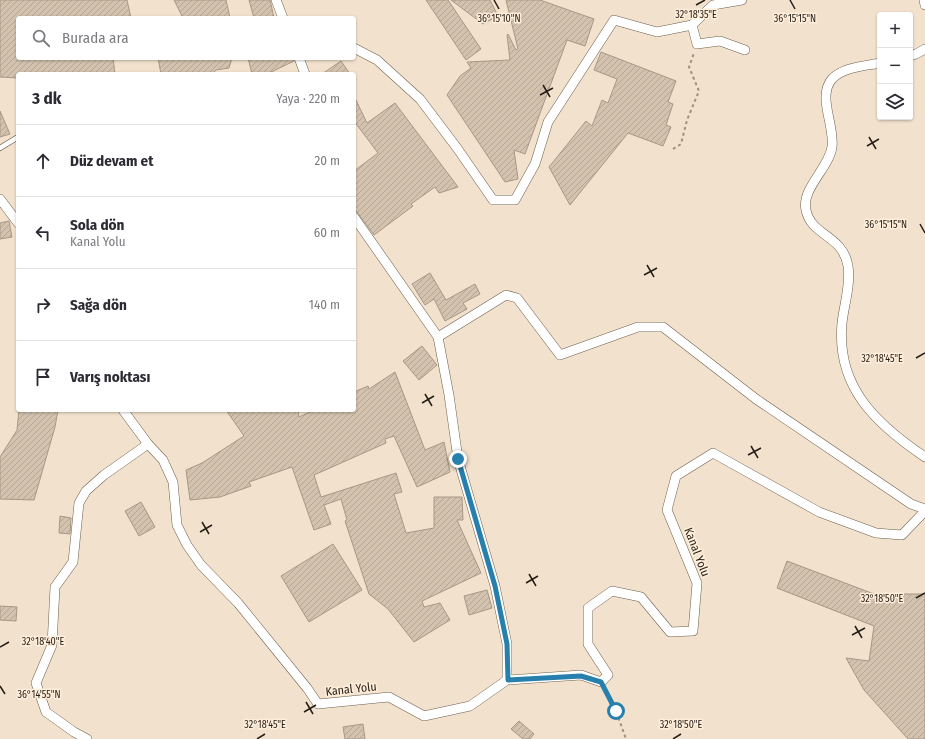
<!DOCTYPE html>
<html lang="tr">
<meta charset="utf-8">
<style>
:root{--surface:#fff;--page:#f2f2f3;--text:#2b2b33;--muted:#7c7c81;--line:#e1e1e2}
body{margin:0;font-family:"Fira Sans Condensed",sans-serif;background:var(--page);color:var(--text)}
.controls{position:absolute;right:12px;top:12px;display:grid;overflow:hidden;border-radius:4px;box-shadow:0 1px 3px #0004}
.controls button{width:36px;height:36px;display:grid;place-items:center;padding:0;border:0;border-bottom:1px solid var(--line);background:var(--surface);color:var(--text);font:20px sans-serif}
.stop{position:absolute;width:12px;height:12px;margin:-9px;border:3px solid #267fad;border-radius:50%;background:#fff}
.stop.end{background:#267fad;border-color:#fff;box-shadow:0 1px 4px #0008}
.list{margin:0;padding:0;list-style:none}
h2{display:flex;justify-content:space-between;align-items:center;height:52px;margin:0;padding:0 16px;font-size:17px}
h2 small{font-size:13px;font-weight:400;color:var(--muted)}
.list li{display:grid;grid-template-columns:26px 1fr auto;gap:12px;align-items:center;box-sizing:border-box;height:72px;padding:0 16px;border-top:1px solid var(--line)}
.list b{display:block;font-size:15px;white-space:nowrap}
.list p{margin:0;font-size:13px;white-space:nowrap;color:var(--muted)}
.list em{font-size:13px;font-style:normal;color:var(--muted)}
.icon{flex:none;width:22px;height:22px;fill:none;stroke:currentColor;stroke-width:2;stroke-linecap:round;stroke-linejoin:round}
.map{position:relative;flex:none;width:925px;height:739px;overflow:hidden}
.search{position:absolute;background:var(--surface);box-shadow:0 1px 3px #0004;left:16px;top:16px;width:340px;height:44px;display:flex;align-items:center;gap:10px;box-sizing:border-box;padding:0 14px;border-radius:4px;color:var(--muted);font-size:15px}
.panel{position:absolute;background:var(--surface);box-shadow:0 1px 3px #0004;left:16px;top:72px;width:340px;height:340px;border-radius:4px}
.map>svg:first-child{display:block}
.building{fill:url(#building-hatch);stroke:#a79784}
.lines{fill:none;stroke-linecap:round;stroke-linejoin:round}
.service-casing{stroke:#6d5f4d;stroke-width:6}
.minor-casing{stroke:#6d5f4d;stroke-width:10}
.path{stroke:#9e9182;stroke-width:2;stroke-dasharray:3 3;stroke-linecap:butt}
.service{stroke:#fff;stroke-width:4.5}
.minor{stroke:#fff;stroke-width:9}
.route{stroke:#267fad;stroke-width:5}
.ticks{fill:none;stroke:#251e17;stroke-width:1.5}
.labels{text-anchor:middle;dominant-baseline:central;stroke-width:3;stroke-linejoin:round;paint-order:stroke}
.street-label{font-size:12px;fill:#251e17;stroke:#ffeeda}
.ticks-label{font-size:10px;text-anchor:middle;fill:#251e17;stroke:#ffeeda;stroke-width:3;stroke-linejoin:round;paint-order:stroke}
</style>
<div class="map">
<svg width="925" height="739" viewBox="0 0 925 739">
<defs>
<pattern id="building-hatch" width="6" height="6" patternUnits="userSpaceOnUse"><rect width="6" height="6" fill="#d2c2ae"/><path d="M-1 1l2-2M0 6l6-6M5 7l2-2" fill="none" stroke="#b4a695"/></pattern>
</defs>
<rect width="100%" height="100%" fill="#f2e1cd"/>
<!-- building -->
<g class="building">
<path d="M 0,0 L 127,0 L 131,18 L 18,18 L 18,58 L 113,58 L 115,74 L 18,74 L 18,78 L 0,77 Z"/>
<path d="M 174,0 L 226,0 L 230,18 L 183,18 Z"/>
<path d="M 249,0 L 270,0 L 274,18 L 254,18 Z"/>
<path d="M 426,0 L 448,0 L 481,49 L 466,60 Z"/>
<path d="M 451,0 L 490,0 L 498,16 L 483,24 Z"/>
<path d="M 506,0 L 540,0 L 594,19 L 585,46 L 567,40 L 525,154 L 514,150 L 518,179 L 505,182 L 447,95 L 460,76 L 471,68 L 467,62 L 510,60 L 507,35 L 508,34 L 516,50 L 518,49 Z"/>
<path d="M 601,52 L 676,81 L 668,102 L 673,104 L 666,125 L 671,127 L 663,146 L 628,133 L 570,205 L 549,167 L 586,121 L 592,126 L 602,100 L 608,103 L 617,79 L 594,70 Z"/>
<path d="M 158,58 L 232,58 L 229,68 L 216,70 L 212,74 L 161,74 Z"/>
<path d="M 248,58 L 293,58 L 294,61 L 267,74 L 252,74 Z"/>
<path d="M 341,61 L 350,74 L 322,74 Z"/>
<path d="M 354,96 L 367,123 L 395,103 L 458,187 L 439,193 L 435,187 L 411,204 L 413,206 L 374,235 L 354,208 L 354,171 L 378,153 L 354,121 Z"/>
<path d="M 0,111 L 10,134 L 0,137 Z"/>
<path d="M 9,221 L 12,237 L 0,239 L 0,223 Z"/>
<path d="M 430,273 L 446,300 L 475,284 L 480,294 L 463,303 L 467,309 L 445,321 L 434,299 L 425,305 L 412,284 Z"/>
<path d="M 422,346 L 437,365 L 419,380 L 403,361 Z"/>
<path d="M 395,372 L 425,450 L 444,442 L 450,472 L 417,487 L 394,436 L 385,439 L 386,443 L 314,475 L 321,497 L 396,473 L 402,492 L 394,494 L 406,533 L 434,528 L 434,497 L 462,497 L 463,520 L 457,520 L 481,573 L 422,601 L 424,607 L 440,603 L 450,620 L 414,642 L 388,609 L 369,594 L 345,521 L 347,520 L 341,499 L 324,505 L 331,524 L 314,530 L 292,467 L 249,482 L 251,486 L 220,497 L 190,500 L 186,470 L 202,463 L 244,436 L 226,410 L 298,410 L 299,417 L 314,410 L 354,410 L 354,392 L 368,386 L 369,389 Z"/>
<path d="M 19,410 L 58,410 L 55,427 L 34,500 L 0,499 L 0,457 L 17,430 Z"/>
<path d="M 141,502 L 155,527 L 139,536 L 125,511 Z"/>
<path d="M 60,516 L 71,518 L 70,534 L 59,533 Z"/>
<path d="M 333,544 L 362,590 L 309,622 L 281,576 Z"/>
<path d="M 787,561 L 874,594 L 925,594 L 925,739 L 908,739 L 864,690 L 846,658 L 869,661 L 874,626 L 777,588 Z"/>
<path d="M 487,590 L 492,608 L 469,615 L 464,596 Z"/>
<path d="M 0,606 L 17,607 L 16,621 L 0,620 Z"/>
<path d="M 519,721 L 534,734 L 530,739 L 523,739 L 511,729 Z"/>
<path d="M 363,724 L 365,739 L 345,739 L 343,727 Z"/>
</g>
<g class="lines">
<defs>
<path id="service" d="M 0,148 L 18,137"/>
<g id="minor">
<path d="M 276,0 L 283,18"/>
<path d="M 742,0 L 713,5 L 692,25 L 697,44 L 720,41 L 745,50"/>
<path d="M 924,0 L 925,5"/>
<path d="M 354,48 L 377,60 L 420,99 L 457,148 L 493,200 L 515,200 L 535,164 L 548,122 L 614,20 L 657,32 L 692,25"/>
<path d="M 910,56 L 916,54 L 925,49"/>
<path d="M 299,58 L 305,74"/>
<path d="M 880,63 C 865,66 843,67 832,79 C 817,96 835,126 832,147 C 829,168 801,189 806,210 C 811,236 843,235 848,266 C 851,284 844,305 842,323 C 836,387 876,424 925,457"/>
<path d="M 0,199 L 18,223"/>
<path d="M 354,217 L 438,337 L 449,395 L 458,459 L 495,586 L 507,644 L 507,680"/>
<path d="M 438,337 L 506,295 L 517,298 L 560,355 L 638,327 L 663,327 L 756,399 L 911,504 L 925,509"/>
<path d="M 123,410 L 148,444 L 163,460 L 173,482 L 177,525 L 187,545 L 201,565 L 238,603 L 307,688 L 318,704 L 389,697 L 424,716 L 470,706 L 507,680 L 581,675 L 601,682 L 608,675 L 588,644 L 588,608 L 612,591 L 641,597 L 670,632 L 693,631 L 697,583 L 667,510 L 676,476 L 713,453 L 819,512 L 876,533 L 902,535 L 925,511"/>
<path d="M 87,739 L 74,732 L 46,712 L 36,683 L 52,645 L 55,587 L 73,562 L 79,503 L 86,491 L 104,475 L 148,444"/>
</g>
</defs>
<!-- service casing -->
<use href="#service" class="service-casing"/>
<!-- minor casing -->
<use href="#minor" class="minor-casing"/>
<!-- path -->
<g class="path">
<path d="M 673,149 L 681,144 L 687,120 L 699,91 L 689,67 L 694,53"/>
<path d="M 605,691 L 616,711 L 626,739"/>
</g>
<!-- service -->
<use href="#service" class="service"/>
<!-- minor -->
<use href="#minor" class="minor"/>
</g>
<g class="lines">
<!-- route -->
<path class="route" d="M 458,459 L 495,586 L 507,644 L 508,680 L 581,676 L 601,682 L 616,711"/>
</g>
<!-- ticks -->
<path class="ticks" d="M 494,0 L 499,9M 790,0 L 795,9M 696,5 L 705,0M 543,85 L 550,97M 540,95 L 553,88M 869,137 L 876,149M 867,146 L 879,139M 920,224 L 925,233M 647,265 L 654,277M 644,275 L 657,268M 916,358 L 925,353M 425,394 L 432,406M 422,403 L 434,396M 751,446 L 758,458M 748,455 L 761,448M 202,522 L 209,534M 200,532 L 212,525M 529,574 L 536,586M 526,583 L 538,576M 916,598 L 925,593M 855,626 L 862,638M 852,635 L 865,628M 0,647 L 9,642M 0,686 L 5,694M 306,702 L 313,714M 304,712 L 316,705M 257,739 L 265,734M 673,739 L 681,734"/>
<g class="labels">
<!-- street labels -->
<g class="street-label">
<text transform="translate(697 552) rotate(69)">Kanal Yolu</text>
<text transform="translate(351 689) rotate(-6)">Kanal Yolu</text>
</g>
</g>
<g class="ticks-label">
<text x="696" y="18">32°18'35"E</text>
<text x="795" y="22">36°15'15"N</text>
<text x="499" y="22">36°15'10"N</text>
<text x="886" y="228">36°15'15"N</text>
<text x="882" y="362">32°18'45"E</text>
<text x="882" y="602">32°18'50"E</text>
<text x="43" y="645">32°18'40"E</text>
<text x="39" y="698">36°14'55"N</text>
<text x="265" y="728">32°18'45"E</text>
<text x="681" y="728">32°18'50"E</text>
</g>
</svg>
<div class="controls">
<button>+</button>
<button>−</button>
<button><svg class="icon" aria-label="layers" viewBox="0 0 24 24"><path d="M12 4l9 5-9 5-9-5zM3 14l9 5 9-5"/></svg></button>
</div>
<div class="stop" style="left:616px;top:711px"></div>
<div class="stop end" style="left:458px;top:459px"></div>
<div class="search"><svg class="icon" aria-label="search" viewBox="0 0 24 24"><circle cx="10" cy="10" r="6"/><path d="M15 15l6 6"/></svg>Burada ara</div>
<section class="panel">
<h2>3 dk<small>Yaya · 220 m</small></h2>
<ul class="list">
<li><svg class="icon" aria-label="ahead" viewBox="0 0 24 24"><path d="M12 20V5M6 11l6-6 6 6"/></svg><div><b>Düz devam et</b></div><em>20 m</em></li>
<li><svg class="icon" aria-label="left" viewBox="0 0 24 24"><path d="M17 20v-9H6M10 6l-5 5 5 5"/></svg><div><b>Sola dön</b><p>Kanal Yolu</p></div><em>60 m</em></li>
<li><svg class="icon" aria-label="right" viewBox="0 0 24 24"><path d="M7 20v-9h11M14 6l5 5-5 5"/></svg><div><b>Sağa dön</b></div><em>140 m</em></li>
<li><svg class="icon" aria-label="arrive" viewBox="0 0 24 24"><path d="M6 21V4h12l-3 4 3 4H6"/></svg><div><b>Varış noktası</b></div></li>
</ul>
</section>
</div>
